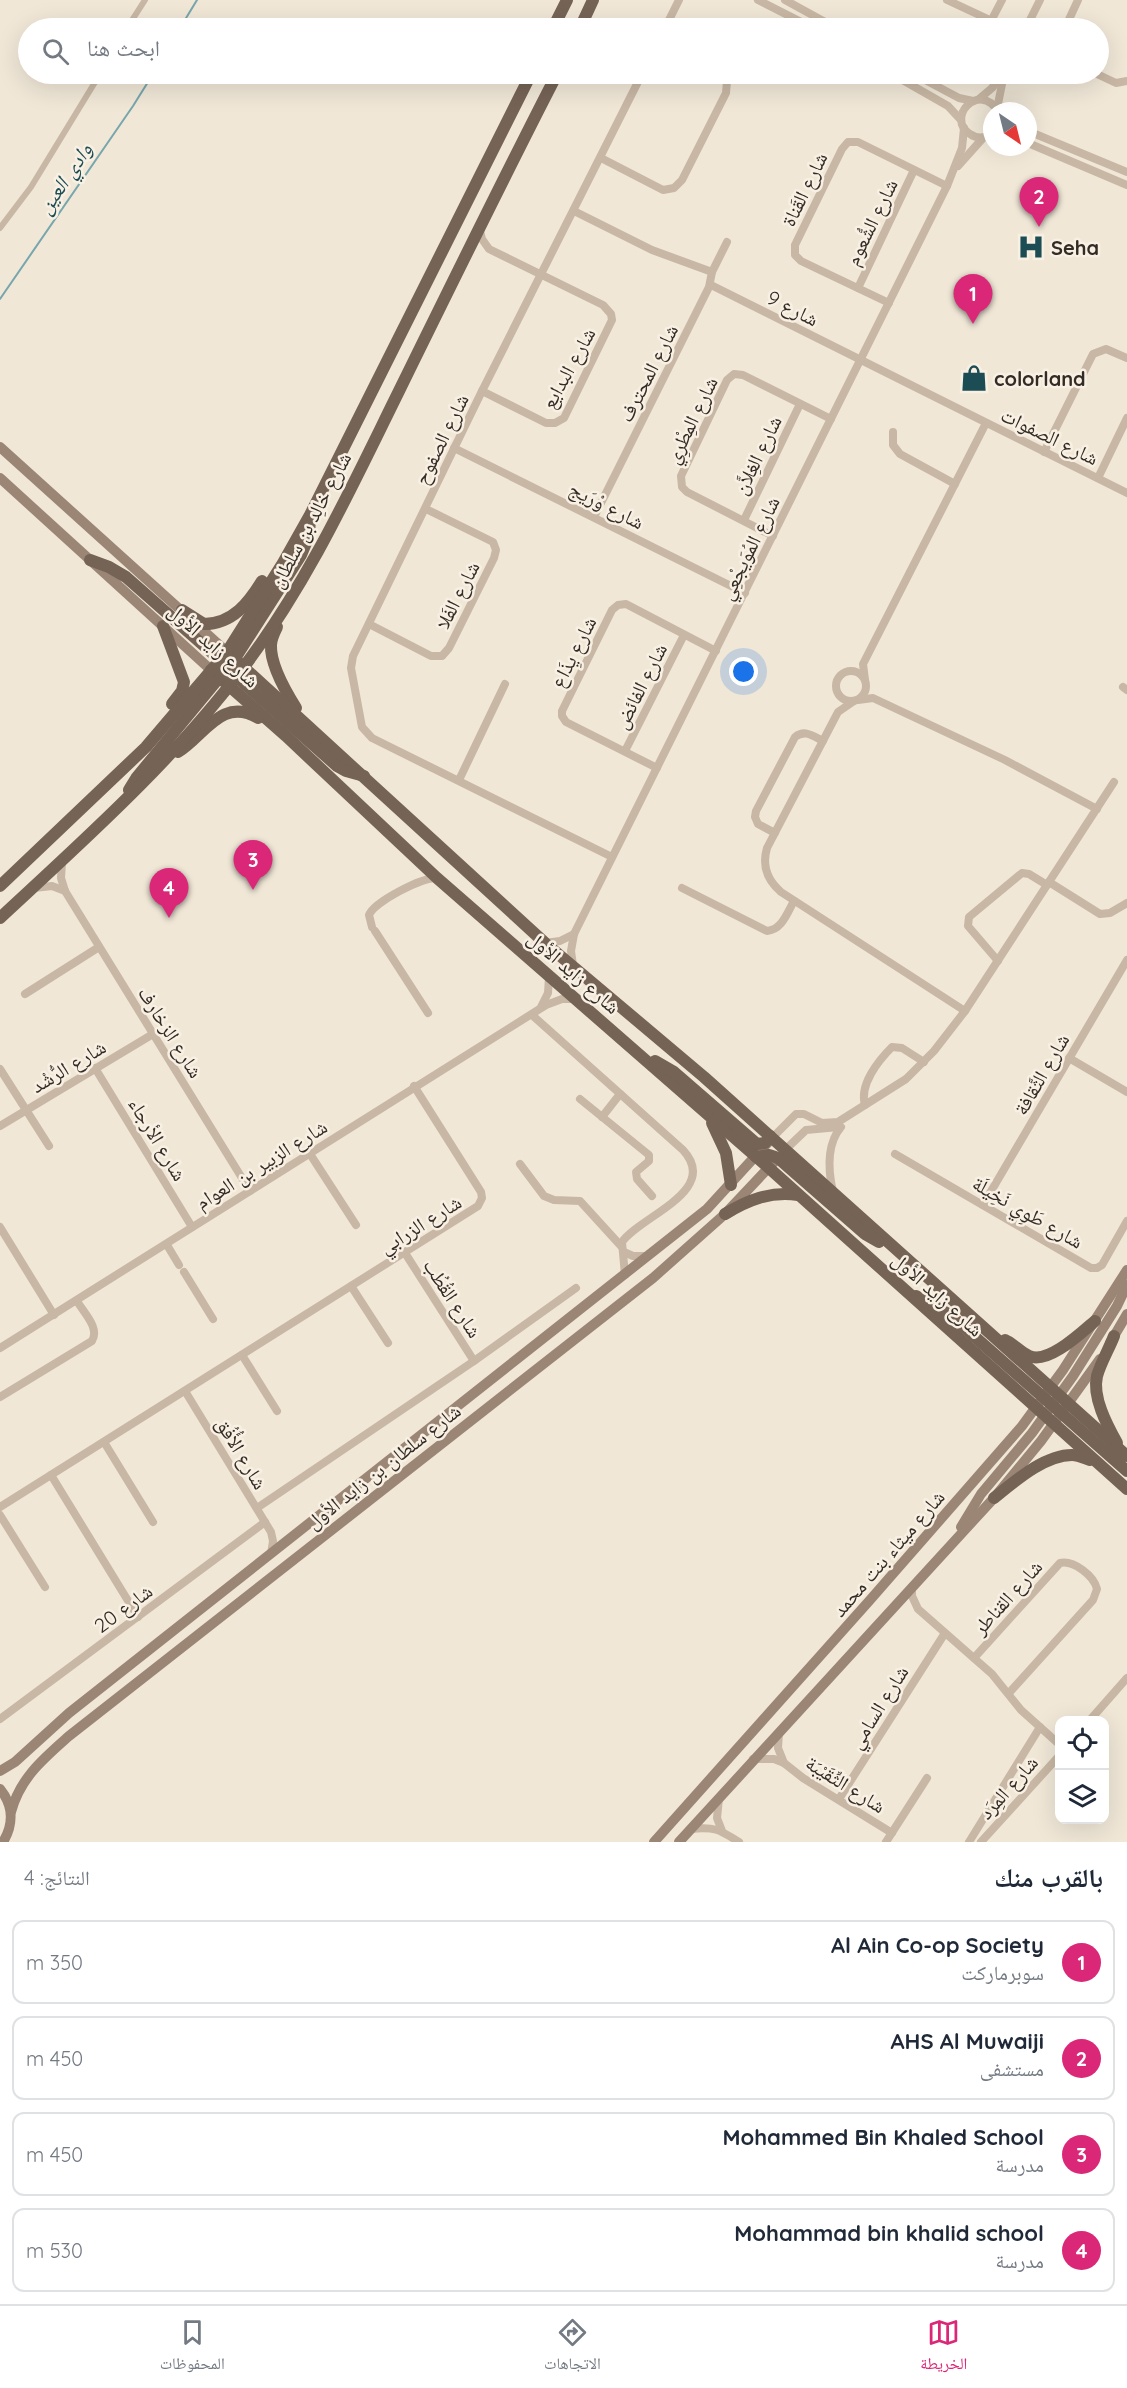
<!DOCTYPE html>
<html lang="ar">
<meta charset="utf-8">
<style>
:root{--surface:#fff;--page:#f2f2f3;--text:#1f2937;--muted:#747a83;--line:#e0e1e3;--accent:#db2777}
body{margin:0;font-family:Quicksand,"Noto Naskh Arabic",sans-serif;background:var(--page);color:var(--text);direction:rtl}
.controls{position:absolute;right:18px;bottom:18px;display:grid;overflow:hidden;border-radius:12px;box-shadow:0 6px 24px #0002}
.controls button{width:54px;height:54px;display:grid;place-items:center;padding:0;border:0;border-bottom:2px solid var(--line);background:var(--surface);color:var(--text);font:30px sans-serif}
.compass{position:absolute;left:983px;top:102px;width:54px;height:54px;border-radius:50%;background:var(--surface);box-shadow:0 6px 24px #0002;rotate:145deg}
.you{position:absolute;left:744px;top:672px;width:21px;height:21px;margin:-15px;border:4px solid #fff;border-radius:50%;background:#1a73e8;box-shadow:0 0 0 9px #1a73e833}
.badge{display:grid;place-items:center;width:39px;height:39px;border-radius:50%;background:var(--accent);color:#fff;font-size:20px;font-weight:700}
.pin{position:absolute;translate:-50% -50px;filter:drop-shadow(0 2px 3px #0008)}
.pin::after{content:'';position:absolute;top:32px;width:21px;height:18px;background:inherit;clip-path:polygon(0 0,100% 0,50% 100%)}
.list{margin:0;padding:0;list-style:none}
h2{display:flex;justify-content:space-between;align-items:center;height:78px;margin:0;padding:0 24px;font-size:26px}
h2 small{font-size:20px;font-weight:400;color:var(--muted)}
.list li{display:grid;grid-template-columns:39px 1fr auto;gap:18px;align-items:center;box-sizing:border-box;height:84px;margin:0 12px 12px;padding:0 12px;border:2px solid var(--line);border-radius:12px}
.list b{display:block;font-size:22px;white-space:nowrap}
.list p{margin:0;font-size:20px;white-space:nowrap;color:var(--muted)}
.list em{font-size:20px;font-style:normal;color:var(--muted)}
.icon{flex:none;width:33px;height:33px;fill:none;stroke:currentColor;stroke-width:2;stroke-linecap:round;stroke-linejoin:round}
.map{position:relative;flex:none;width:1127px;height:1842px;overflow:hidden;direction:ltr}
.search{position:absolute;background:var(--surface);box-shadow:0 6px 24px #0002;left:18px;right:18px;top:18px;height:66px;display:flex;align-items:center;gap:15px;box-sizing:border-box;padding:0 21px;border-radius:33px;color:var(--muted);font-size:22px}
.sheet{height:462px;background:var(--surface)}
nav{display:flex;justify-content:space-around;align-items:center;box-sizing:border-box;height:84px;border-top:2px solid var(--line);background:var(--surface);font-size:16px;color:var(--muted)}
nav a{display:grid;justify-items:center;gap:3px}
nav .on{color:var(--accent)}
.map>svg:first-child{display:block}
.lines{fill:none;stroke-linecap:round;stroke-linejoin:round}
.stream{stroke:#77a6ad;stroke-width:2}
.pedestrian{stroke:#c8b7a4;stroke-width:6}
.minor{stroke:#c8b7a4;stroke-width:8}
.secondary{stroke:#9b8675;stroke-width:10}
.primary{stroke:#756356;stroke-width:12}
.labels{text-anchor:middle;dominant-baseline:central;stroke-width:5;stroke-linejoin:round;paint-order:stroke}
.street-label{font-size:20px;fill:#332b25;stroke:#f8f0e3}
.poi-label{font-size:20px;font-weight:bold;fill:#332b25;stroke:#f8f0e3;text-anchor:start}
.water-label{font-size:21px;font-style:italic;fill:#1c4c54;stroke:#f8f0e3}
</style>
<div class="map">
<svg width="1127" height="1842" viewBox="0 0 1127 1842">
<rect width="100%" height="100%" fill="#f0e7d7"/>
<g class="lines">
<!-- stream -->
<g class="stream">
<path d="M 180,28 L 197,0"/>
<path d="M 0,299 L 133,106 L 153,74"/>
</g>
<!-- pedestrian -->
<g class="pedestrian">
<path d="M 127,28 L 145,0"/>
<path d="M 0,228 L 31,187 L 100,74"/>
</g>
<!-- minor -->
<g class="minor">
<path d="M 758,0 L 813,28"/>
<path d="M 785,0 L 836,28"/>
<path d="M 947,0 L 1007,28"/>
<path d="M 991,21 L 1002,0"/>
<path d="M 665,28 L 679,0"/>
<path d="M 1026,28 L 1040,0"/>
<path d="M 1065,28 L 1078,0"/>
<path d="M 892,74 L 948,106 L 961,120"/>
<path d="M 914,74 L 959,98 L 973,101"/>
<path d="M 1097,74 L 1116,83 L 1127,81"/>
<path d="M 979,99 L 992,88 L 1002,75"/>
<path d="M 997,109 L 1004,74"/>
<path d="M 1028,131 L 1127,172"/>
<path d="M 992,134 C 985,138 977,139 970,134 C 945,118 979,81 998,111"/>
<path d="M 1028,143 L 1127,185"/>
<path d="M 601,158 L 663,190 L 674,188 L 682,180 L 726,93 L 727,81 L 722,74"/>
<path d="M 958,166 L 983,138"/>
<path d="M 574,211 L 652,250 L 712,272"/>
<path d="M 479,227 L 482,239 L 489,249 L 603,305 L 611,314 L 612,320 L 564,418 L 555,423 L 546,423 L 482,391"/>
<path d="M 711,285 L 1127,493"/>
<path d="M 858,288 L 914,170"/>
<path d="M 889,303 L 801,261 L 795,255 L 795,245 L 842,149 L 848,142 L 858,142 L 947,186"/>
<path d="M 893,432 L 893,445 L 900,454 L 955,484"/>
<path d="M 454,448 L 745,593"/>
<path d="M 1044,452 L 1093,354 L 1106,349 L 1127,358"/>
<path d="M 1098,478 L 1127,418"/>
<path d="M 594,517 L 709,287 L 712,272 L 727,242"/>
<path d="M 744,520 L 800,404"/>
<path d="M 773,536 L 687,492 L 682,487 L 681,476 L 727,380 L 734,374 L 743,375 L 831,419"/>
<path d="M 369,624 L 431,656 L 442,656 L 449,648 L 494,558 L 496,550 L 493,542 L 426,509"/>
<circle cx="851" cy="686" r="15"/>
<path d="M 865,680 L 863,664 L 986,423"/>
<path d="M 1123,687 L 1127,690"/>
<path d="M 858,700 L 873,698 L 1005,760 L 1097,809"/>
<path d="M 854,701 L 838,712 L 767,848 C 762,865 767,880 781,892 L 965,1011"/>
<path d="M 625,751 L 684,635"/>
<path d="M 657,768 L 566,722 L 562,716 L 562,711 L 612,610 L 618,605 L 626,604 L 716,651"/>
<path d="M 459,780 L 505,684"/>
<path d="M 775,833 L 758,824 L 755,817 L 756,811 L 795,737 C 805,729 813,736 823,741"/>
<path d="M 612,857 L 372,738 L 362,727 L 351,668 L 353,656 L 482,391 L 642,74"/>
<path d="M 62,862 L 61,878 L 65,891 L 250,1191"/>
<path d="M 1049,882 L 1100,914 L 1110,913 L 1127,903"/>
<path d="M 34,888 L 52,886 L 65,891"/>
<path d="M 682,888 L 767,931 C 782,930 787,913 794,901"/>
<path d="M 372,927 L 369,915 C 374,902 422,877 437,878"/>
<path d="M 375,931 L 428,1013"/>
<path d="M 545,943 L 560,941 L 574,934"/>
<path d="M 998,961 L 968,926 L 969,917 L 1022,873 L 1029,874 L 1047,885"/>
<path d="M 573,965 L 571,951 L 574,934 L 947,186 L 962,148 L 964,128"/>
<path d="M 25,994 L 99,947"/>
<path d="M 541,1007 L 548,993 L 549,977"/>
<path d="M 532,1015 L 683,1150 C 721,1191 640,1216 622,1242 L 625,1275"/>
<path d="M 1069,1058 L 1127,1092"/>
<path d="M 95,1068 L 192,1227"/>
<path d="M 0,1069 L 49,1146"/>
<path d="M 580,1099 L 649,1155 L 649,1161 L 636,1172 L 637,1179 L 652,1196"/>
<path d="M 865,1105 C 859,1085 878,1061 892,1047 L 902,1048 L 924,1062"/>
<path d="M 602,1117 L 620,1094"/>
<path d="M 0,1126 L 153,1034"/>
<path d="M 772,1138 L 796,1114 L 804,1114 L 822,1123 L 838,1122 L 906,1079 L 934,1051 L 965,1011 L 1114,782"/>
<path d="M 785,1150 L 806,1130 L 839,1127"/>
<path d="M 310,1154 L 356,1225"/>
<path d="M 895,1154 L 1091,1268 L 1097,1268 L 1102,1265 L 1127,1221"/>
<path d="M 520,1164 L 544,1196 L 554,1200 L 580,1201 L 621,1246"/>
<path d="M 833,1192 C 828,1170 826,1145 841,1127"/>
<path d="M 983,1205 L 1127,960"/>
<path d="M 0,1227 L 54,1315"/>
<path d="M 167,1245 L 179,1265"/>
<path d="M 624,1252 L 633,1256 L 648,1256"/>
<path d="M 405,1253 L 474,1361"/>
<path d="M 184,1272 L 213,1319"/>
<path d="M 351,1286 L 388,1343"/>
<path d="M 0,1348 L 546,1005 L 562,999 L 574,999"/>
<path d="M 242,1355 L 277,1411"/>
<path d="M 185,1391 L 271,1532 L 273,1541 L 271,1554"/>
<path d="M 0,1397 L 92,1341 C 100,1328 84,1313 77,1301"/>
<path d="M 104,1442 L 153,1522"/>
<path d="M 51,1475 L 138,1617"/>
<path d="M 0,1507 L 478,1206 L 482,1198 L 481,1192 L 414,1086"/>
<path d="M 257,1508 L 474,1361 L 576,1288"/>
<path d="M 0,1515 L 45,1587"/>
<path d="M 912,1587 L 912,1596 L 918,1609 L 992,1674 L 1021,1710 L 1060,1745"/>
<path d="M 974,1658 L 1060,1563 C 1074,1560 1094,1576 1097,1589 L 1093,1600 L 1009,1693"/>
<path d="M 0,1719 L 265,1522"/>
<path d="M 1090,1720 L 1127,1678"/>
<path d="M 779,1733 L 778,1748 L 784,1763"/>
<path d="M 753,1759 L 774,1759 L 784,1763 L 803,1778 L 892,1833"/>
<path d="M 719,1798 L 717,1818 L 722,1831"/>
<path d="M 839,1799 L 945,1633"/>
<path d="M 691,1829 C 714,1826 720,1830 739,1842"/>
<path d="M 886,1842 L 927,1778"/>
<path d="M 969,1842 L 1040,1727"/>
<path d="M 981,1842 L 1060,1755"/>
</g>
<!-- secondary -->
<g class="secondary">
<path d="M 0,447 L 227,652"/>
<path d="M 0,478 L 211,670"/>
<path d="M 1110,1343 L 1127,1314"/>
<path d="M 961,1527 L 981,1494 L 1032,1433 L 1073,1376 L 1117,1306 L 1127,1285"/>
<path d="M 0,1771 L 15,1762 L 69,1713 L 707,1209 L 772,1138"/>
<path d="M 0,1789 C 13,1805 14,1824 3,1842"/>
<path d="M 11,1812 C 20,1778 43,1759 69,1736 L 653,1278 L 725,1214 L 774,1162"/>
<path d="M 654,1842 L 870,1600 L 1022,1426 L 1063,1370 L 1127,1270"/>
<path d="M 679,1842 L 994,1498 L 1041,1441 L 1100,1359"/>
</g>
<!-- primary -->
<g class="primary">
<path d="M 553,28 L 567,0"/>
<path d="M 580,28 L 593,0"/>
<path d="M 90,560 L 109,567 L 126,577 L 226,665"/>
<path d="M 182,610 L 204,624 C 233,624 249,602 262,581"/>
<path d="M 163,626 L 184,682 L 182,691 L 172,704"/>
<path d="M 277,627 C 274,633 271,639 271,645 C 270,665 286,692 296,708"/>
<path d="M 227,652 L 545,943 L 704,1077 L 1127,1456"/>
<path d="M 211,670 L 286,736 L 437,878 L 769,1168 L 1127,1489"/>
<path d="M 230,671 L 337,766 L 346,771 L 364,776"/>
<path d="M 229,686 L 228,674 L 232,663 L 301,555 L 309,536 L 310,518"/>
<path d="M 178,752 C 204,736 222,696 258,718"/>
<path d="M 129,790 L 137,777 L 223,673"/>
<path d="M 0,886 L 146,747 L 227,652 L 283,563 L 310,515 L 531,74"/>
<path d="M 0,918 C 85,839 173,761 243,668 C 308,583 352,486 399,391 C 451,285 503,179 557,74"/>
<path d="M 655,1061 L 674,1072 L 757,1144 L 765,1143 L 770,1136"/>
<path d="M 712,1123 L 726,1153 L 731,1185"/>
<path d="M 756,1157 L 769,1155 L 778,1158 L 865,1234 L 879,1242"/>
<path d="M 725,1214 C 748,1200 770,1191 798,1195"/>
<path d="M 916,1296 L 950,1315 L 1127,1471"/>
<path d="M 1114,1336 C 1109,1349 1101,1362 1097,1376 C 1092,1397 1107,1425 1117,1443"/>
<path d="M 1005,1340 C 1014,1344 1020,1352 1029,1356 C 1048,1365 1082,1332 1095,1321"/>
<path d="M 994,1498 C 1014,1482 1044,1455 1072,1455 C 1078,1455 1084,1458 1090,1460"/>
</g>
</g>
<!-- icons -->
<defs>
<symbol id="hospital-bare" viewBox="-9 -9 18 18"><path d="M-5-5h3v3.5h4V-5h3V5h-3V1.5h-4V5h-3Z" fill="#1c4c54" stroke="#f8f0e3" stroke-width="2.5" paint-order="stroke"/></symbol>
<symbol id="shop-bare" viewBox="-9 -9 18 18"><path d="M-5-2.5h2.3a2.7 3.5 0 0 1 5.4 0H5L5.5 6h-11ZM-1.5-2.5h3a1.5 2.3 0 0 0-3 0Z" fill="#1c4c54" stroke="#f8f0e3" stroke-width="2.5" paint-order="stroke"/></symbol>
</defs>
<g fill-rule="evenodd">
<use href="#hospital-bare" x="1012" y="228" width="38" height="38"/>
<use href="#shop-bare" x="955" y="359" width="38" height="38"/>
</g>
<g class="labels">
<!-- street labels -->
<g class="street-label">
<text transform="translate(804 189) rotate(-64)">شارع القَناة</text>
<text transform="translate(871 222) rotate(-64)">شارع الشُّعوم</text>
<text transform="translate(793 308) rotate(27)">شارع 9</text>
<text transform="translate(568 368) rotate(-61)">شارع البدايع</text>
<text transform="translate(648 373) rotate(-63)">شارع المحترف</text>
<text transform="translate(691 420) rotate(-64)">شارع المِطْرِي</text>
<text transform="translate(1050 436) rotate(26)">شارع الصفوات</text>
<text transform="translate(441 439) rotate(-64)">شارع الصفوح</text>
<text transform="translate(757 455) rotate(-64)">شارع الغِلاَّن</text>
<text transform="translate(607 505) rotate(27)">شارع وْرَيج</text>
<text transform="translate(310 520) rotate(-62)">شارع خالِد بن سلطان</text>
<text transform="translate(749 548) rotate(-64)">شارع المُوَيجْعِي</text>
<text transform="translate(457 595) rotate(-63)">شارع الفَلا</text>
<text transform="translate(214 645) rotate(42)">شارع زايد الأول</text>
<text transform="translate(573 652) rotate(-63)">شارع يِذَاع</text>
<text transform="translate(640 686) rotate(-63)">شارع الفائض</text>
<text transform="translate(574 972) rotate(41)">شارع زايد الأول</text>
<text transform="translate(171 1032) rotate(58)">شارع الزخارف</text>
<text transform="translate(68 1066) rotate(-31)">شارع الرُّشْد</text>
<text transform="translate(1041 1074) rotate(-60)">شارع الثَّقافة</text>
<text transform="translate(158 1139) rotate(59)">شارع الأرجاء</text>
<text transform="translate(261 1164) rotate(-32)">شارع الزبير بن العوام</text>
<text transform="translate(1028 1212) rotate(30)">شارع طَوِي نَخِيلَة</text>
<text transform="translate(420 1224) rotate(-32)">شارع الزرابي</text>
<text transform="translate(938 1294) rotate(42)">شارع زايد الأول</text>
<text transform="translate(453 1298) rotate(57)">شارع القُطُب</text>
<text transform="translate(242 1453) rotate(59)">شارع الأُفُق</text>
<text transform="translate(383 1466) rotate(-38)">شارع سلطان بن زايد الأول</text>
<text transform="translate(888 1553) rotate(-49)">شارع ميثاء بنت محمد</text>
<text transform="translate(1007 1597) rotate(-48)">شارع القناطر</text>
<text transform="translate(123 1608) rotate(-37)">شارع 20</text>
<text transform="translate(878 1707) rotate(-58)">شارع السامي</text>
<text transform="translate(846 1784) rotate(32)">شارع الثِّقَيْبَة</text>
<text transform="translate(1008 1787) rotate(-48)">شارع المِرَد</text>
</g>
<!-- poi labels -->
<g class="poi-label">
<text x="1051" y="247">Seha</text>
<text x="994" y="378">colorland</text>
</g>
<!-- water labels -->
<g class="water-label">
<text transform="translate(64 178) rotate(-56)">وادي العين</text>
</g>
</g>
</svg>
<div class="controls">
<button><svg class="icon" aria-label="locate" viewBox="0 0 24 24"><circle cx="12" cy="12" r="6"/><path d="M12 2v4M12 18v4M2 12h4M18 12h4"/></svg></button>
<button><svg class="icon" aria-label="layers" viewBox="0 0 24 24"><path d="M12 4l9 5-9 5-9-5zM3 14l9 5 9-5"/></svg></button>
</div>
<svg class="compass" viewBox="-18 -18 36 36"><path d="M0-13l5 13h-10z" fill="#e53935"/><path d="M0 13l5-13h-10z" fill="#747a83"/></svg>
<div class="you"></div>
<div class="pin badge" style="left:973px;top:324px">1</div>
<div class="pin badge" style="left:1039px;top:227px">2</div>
<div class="pin badge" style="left:253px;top:890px">3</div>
<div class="pin badge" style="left:169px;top:918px">4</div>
<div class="search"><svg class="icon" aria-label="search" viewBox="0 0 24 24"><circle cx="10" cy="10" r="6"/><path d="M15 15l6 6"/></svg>ابحث هنا</div>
</div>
<section class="sheet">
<h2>بالقرب منك<small>النتائج: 4</small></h2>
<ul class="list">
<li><span class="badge">1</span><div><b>Al Ain Co-op Society</b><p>سوبرماركت</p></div><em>350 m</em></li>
<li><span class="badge">2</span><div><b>AHS Al Muwaiji</b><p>مستشفى</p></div><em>450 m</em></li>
<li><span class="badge">3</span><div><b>Mohammed Bin Khaled School</b><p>مدرسة</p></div><em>450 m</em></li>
<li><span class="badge">4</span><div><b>Mohammad bin khalid school</b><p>مدرسة</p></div><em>530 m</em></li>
</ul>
</section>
<nav>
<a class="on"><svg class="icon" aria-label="map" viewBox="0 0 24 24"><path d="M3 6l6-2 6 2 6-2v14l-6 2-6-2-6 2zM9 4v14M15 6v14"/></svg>الخريطة</a>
<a><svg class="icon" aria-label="directions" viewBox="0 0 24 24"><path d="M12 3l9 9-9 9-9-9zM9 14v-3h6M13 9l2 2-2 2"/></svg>الاتجاهات</a>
<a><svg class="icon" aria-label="saved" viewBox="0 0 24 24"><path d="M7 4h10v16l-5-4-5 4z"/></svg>المحفوظات</a>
</nav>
